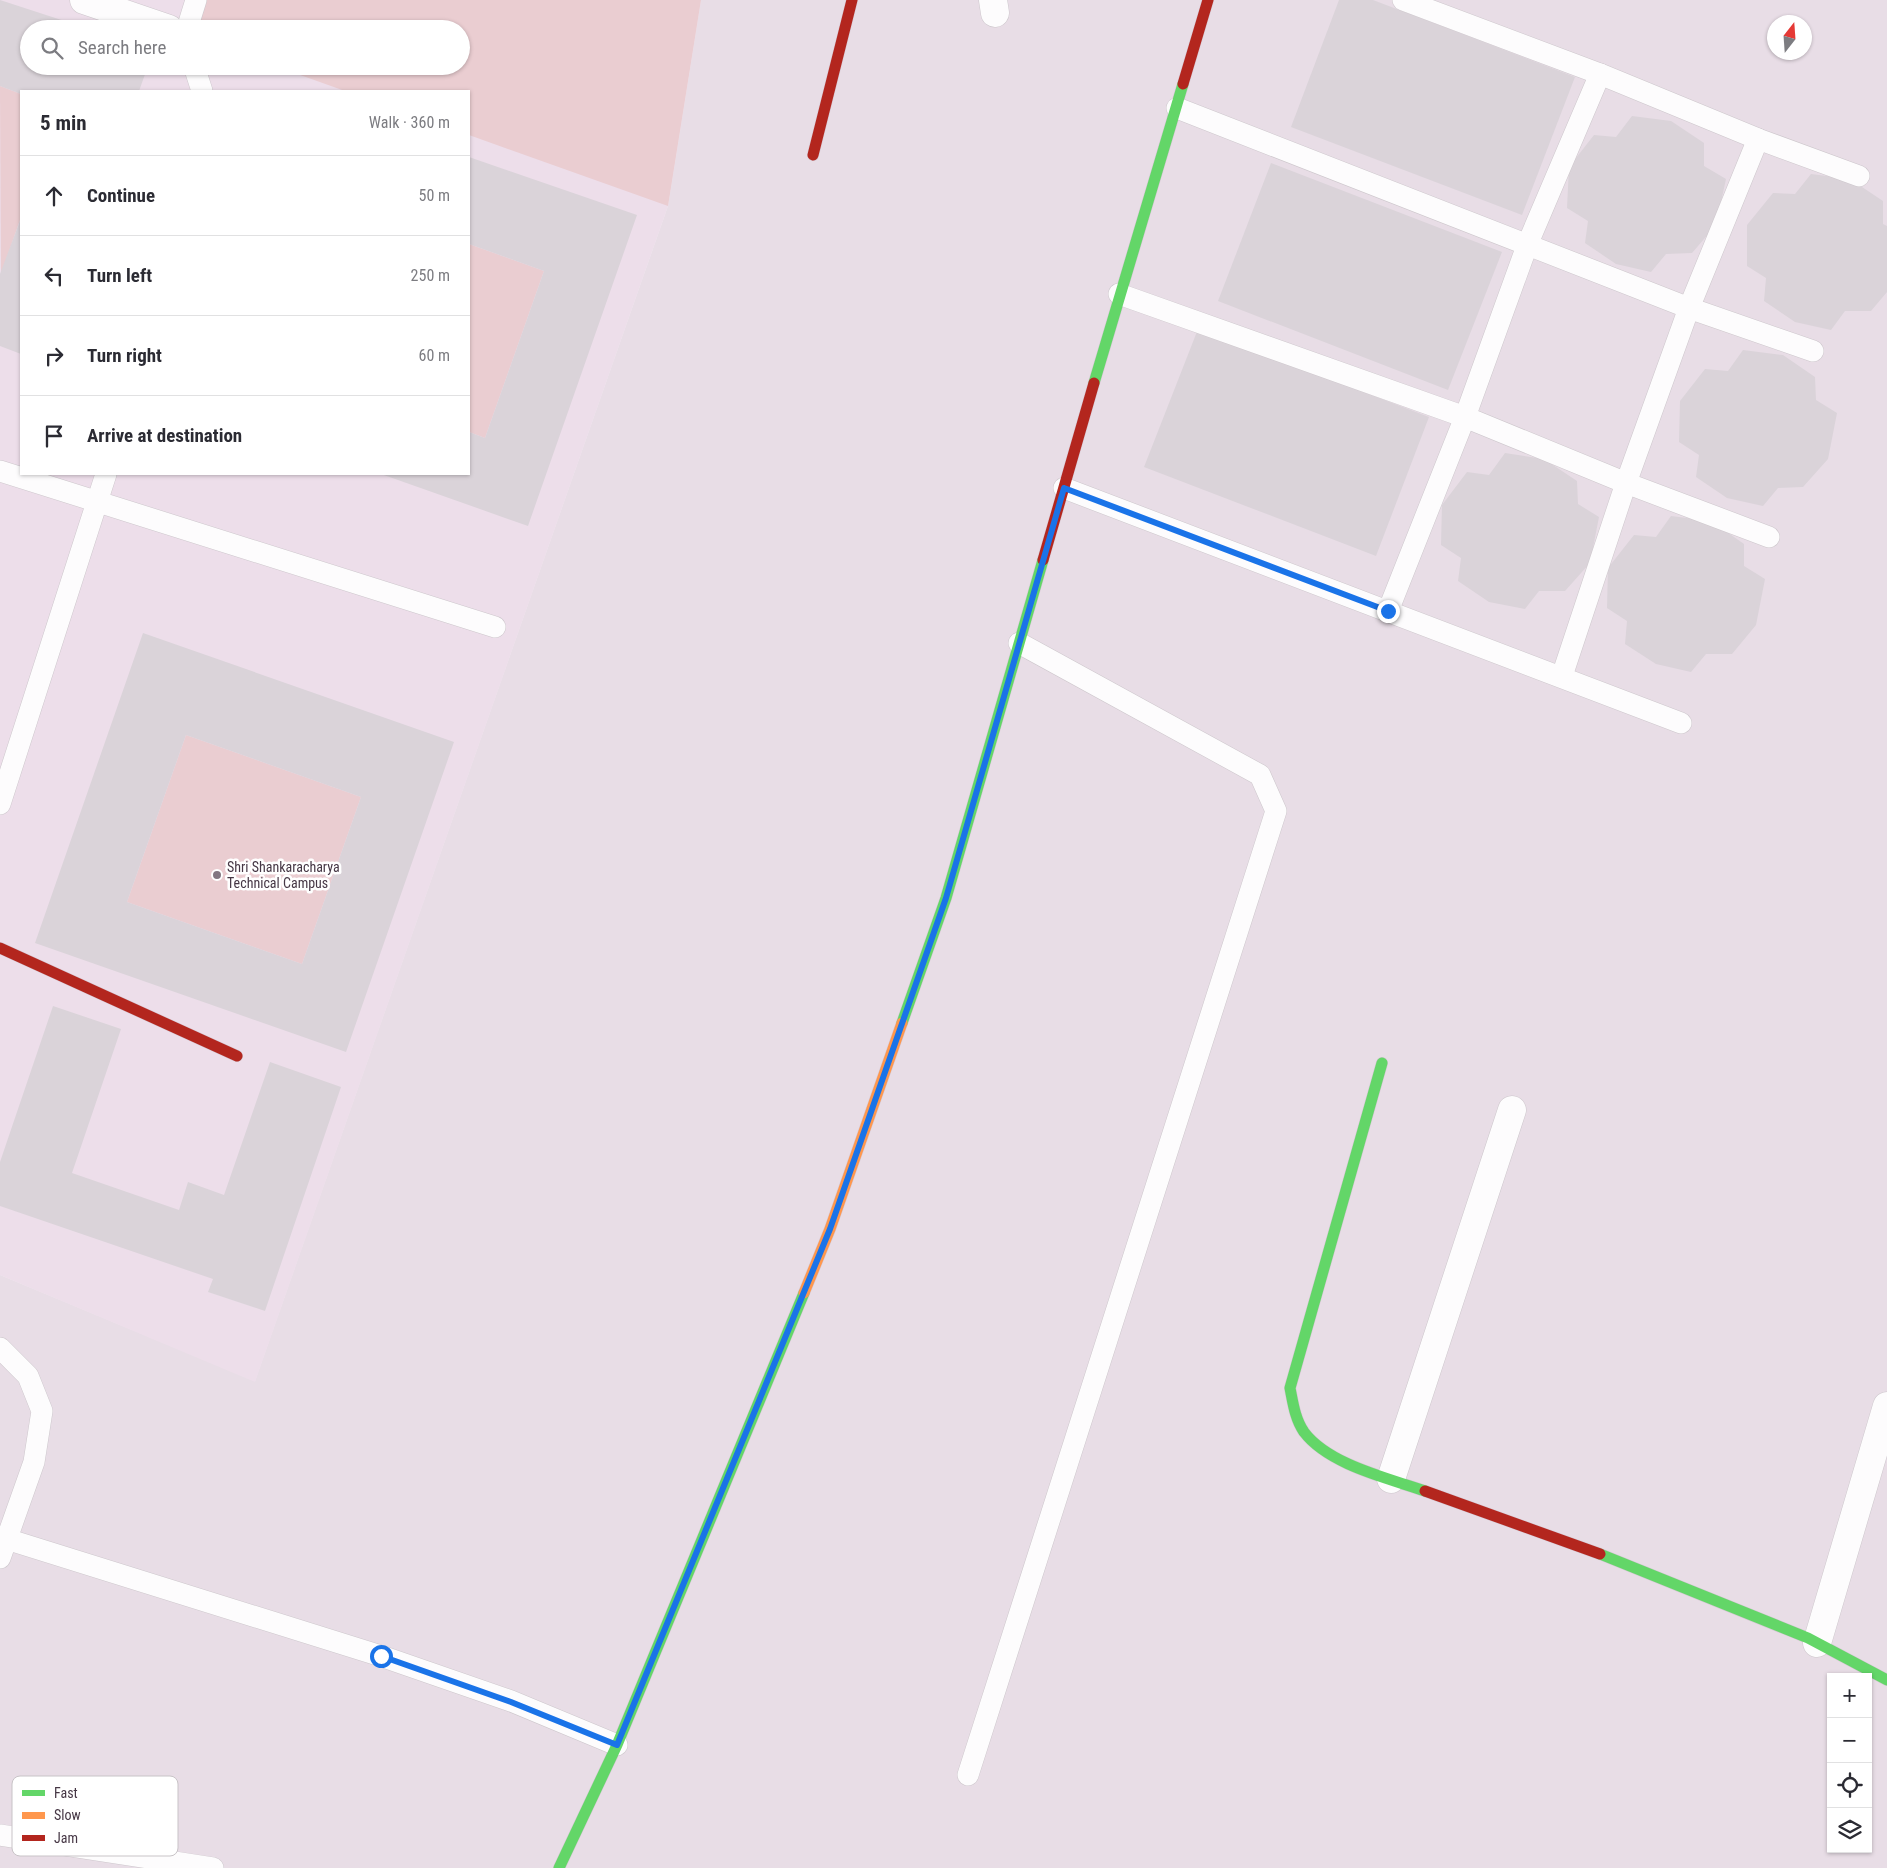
<!DOCTYPE html>
<meta charset="utf-8">
<style>
:root{--surface:#fff;--page:#f7f7f7;--text:#2b2b33;--muted:#7c7c81;--line:#e1e1e2}
body{margin:0;font-family:"Roboto Condensed",sans-serif;background:var(--page);color:var(--text)}
.controls{position:absolute;right:15px;bottom:15px;display:grid;overflow:hidden;border-radius:0px;box-shadow:0 1px 4px #0004}
.controls button{width:45px;height:45px;display:grid;place-items:center;padding:0;border:0;border-bottom:1px solid var(--line);background:var(--surface);color:var(--text);font:25px sans-serif}
.compass{position:absolute;left:1767px;top:15px;width:45px;height:45px;border-radius:50%;background:var(--surface);box-shadow:0 1px 4px #0004;rotate:17deg}
.stop{position:absolute;width:15px;height:15px;margin:-11px;border:4px solid #1a73e8;border-radius:50%;background:#fff}
.stop.end{background:#1a73e8;border-color:#fff;box-shadow:0 1px 5px #0008}
.list{margin:0;padding:0;list-style:none}
h2{display:flex;justify-content:space-between;align-items:center;height:65px;margin:0;padding:0 20px;font-size:21px}
h2 small{font-size:16px;font-weight:400;color:var(--muted)}
.list li{display:grid;grid-template-columns:32px 1fr auto;gap:15px;align-items:center;box-sizing:border-box;height:80px;padding:0 20px;border-top:1px solid var(--line)}
.list b{display:block;font-size:19px;white-space:nowrap}
.list em{font-size:16px;font-style:normal;color:var(--muted)}
.icon{flex:none;width:28px;height:28px;fill:none;stroke:currentColor;stroke-width:2;stroke-linecap:round;stroke-linejoin:round}
.map{position:relative;flex:none;width:1887px;height:1868px;overflow:hidden}
.search{position:absolute;background:var(--surface);box-shadow:0 1px 4px #0004;left:20px;top:20px;width:450px;height:55px;display:flex;align-items:center;gap:12px;box-sizing:border-box;padding:0 18px;border-radius:28px;color:var(--muted);font-size:19px}
.panel{position:absolute;background:var(--surface);box-shadow:0 1px 4px #0004;left:20px;top:90px;width:450px;height:385px;border-radius:0px}
.map>svg:first-child{display:block}
.residential{fill:#e8dde6;fill-rule:evenodd}
.education{fill:#eddeea;fill-rule:evenodd}
.green{fill:#eacdd1}
.building{fill:#dad3d9;fill-rule:evenodd}
.lines{fill:none;stroke-linecap:round;stroke-linejoin:round}
.lane-casing{stroke:#cdc7cc;stroke-width:22}
.street-casing{stroke:#cdc7cc;stroke-width:29}
.fast-casing{stroke:#d5c8d3;stroke-width:12}
.slow-casing{stroke:#d5c8d3;stroke-width:12}
.jam-casing{stroke:#d5c8d3;stroke-width:12}
.lane{stroke:#fdfcfd;stroke-width:21}
.street{stroke:#fdfcfd;stroke-width:28}
.fast{stroke:#63d668;stroke-width:11}
.slow{stroke:#ff974d;stroke-width:11}
.jam{stroke:#b3261e;stroke-width:11}
.route{stroke:#1a73e8;stroke-width:6}
.poi-dot{fill:#827681;stroke:#fff;stroke-width:2}
.labels{text-anchor:middle;dominant-baseline:central;stroke-width:5;stroke-linejoin:round;paint-order:stroke}
.poi-label{font-size:14px;fill:#463745;stroke:#fff;text-anchor:start}
.key{fill:#fff;stroke:#c8c3c7;stroke-width:1}
.key-label{font-size:14px;fill:#463745}
</style>
<div class="map">
<svg width="1887" height="1868" viewBox="0 0 1887 1868">
<rect width="100%" height="100%" fill="#f0ebf0"/>
<!-- residential -->
<path class="residential" d="M 701,0 L 1887,0 L 1887,1868 L 0,1868 L 0,1275 L 255,1381 L 668,206 ZM 1774,22 L 1804,22 L 1804,52 L 1774,52 ZM 1831,1677 L 1868,1677 L 1868,1849 L 1831,1849 Z"/>
<!-- education -->
<path class="education" d="M 0,0 L 701,0 L 668,206 L 255,1382 L 0,1275 ZM 29,29 L 461,29 L 461,66 L 29,66 ZM 21,91 L 469,91 L 469,474 L 21,474 Z"/>
<!-- green -->
<g class="green">
<path d="M 196,0 L 701,0 L 668,206 L 469,135 L 469,91 L 345,91 L 275,66 L 461,66 L 461,29 L 187,29 Z"/>
<path d="M 0,86 L 21,94 L 21,217 L 1,274 Z"/>
<path d="M 469,244 L 544,271 L 485,438 L 469,432 Z"/>
<path d="M 186,735 L 361,797 L 302,964 L 127,902 Z"/>
</g>
<!-- building -->
<g class="building">
<path d="M 0,0 L 86,28 L 29,29 L 29,66 L 148,66 L 139,91 L 21,91 L 21,94 L 0,86 Z"/>
<path d="M 1339,0 L 1373,0 L 1575,77 L 1522,215 L 1291,127 Z"/>
<path d="M 1632,116 L 1671,121 L 1704,143 L 1704,166 L 1726,179 L 1716,225 L 1692,253 L 1666,254 L 1651,272 L 1616,264 L 1585,243 L 1588,221 L 1567,208 L 1569,167 L 1594,135 L 1616,137 Z"/>
<path d="M 469,157 L 637,215 L 528,526 L 381,474 L 469,474 L 469,432 L 485,438 L 544,271 L 469,244 Z"/>
<path d="M 1271,163 L 1502,252 L 1448,390 L 1218,301 Z"/>
<path d="M 1811,174 L 1850,179 L 1883,201 L 1883,224 L 1887,226 L 1887,292 L 1871,311 L 1845,311 L 1831,330 L 1795,322 L 1764,301 L 1766,278 L 1747,266 L 1747,225 L 1773,193 L 1795,194 Z"/>
<path d="M 21,218 L 21,354 L 0,346 L 0,274 Z"/>
<path d="M 1198,329 L 1429,417 L 1376,556 L 1144,467 Z"/>
<path d="M 1743,350 L 1783,355 L 1815,377 L 1816,400 L 1837,413 L 1828,459 L 1803,487 L 1778,488 L 1763,506 L 1727,498 L 1696,477 L 1699,455 L 1679,442 L 1680,401 L 1705,369 L 1728,371 Z"/>
<path d="M 1505,453 L 1544,459 L 1577,481 L 1578,504 L 1599,517 L 1590,563 L 1565,591 L 1539,591 L 1525,609 L 1489,602 L 1458,581 L 1461,558 L 1441,545 L 1442,505 L 1467,472 L 1489,475 Z"/>
<path d="M 1671,516 L 1711,521 L 1744,544 L 1744,566 L 1765,579 L 1756,625 L 1732,654 L 1706,654 L 1691,672 L 1656,664 L 1625,644 L 1627,621 L 1607,608 L 1608,568 L 1634,535 L 1656,537 Z"/>
<path d="M 143,633 L 454,742 L 346,1052 L 35,943 ZM 186,735 L 361,797 L 302,964 L 127,902 Z"/>
<path d="M 53,1006 L 121,1029 L 72,1173 L 179,1210 L 188,1182 L 224,1195 L 270,1062 L 341,1087 L 265,1311 L 208,1292 L 213,1279 L 0,1206 L 0,1162 Z"/>
</g>
<g class="lines">
<defs>
<g id="lane">
<path d="M 1403,0 L 1600,74 L 1758,139 L 1859,176"/>
<path d="M 187,29 L 196,0"/>
<path d="M 194,66 L 202,91"/>
<path d="M 1177,108 L 1689,308 L 1813,351"/>
<path d="M 1119,294 L 1465,417 L 1626,483 L 1769,537"/>
<path d="M 0,471 L 495,627"/>
<path d="M 1064,488 L 1681,723"/>
<path d="M 1388,611 L 1465,417 L 1528,243 L 1600,74"/>
<path d="M 1562,676 L 1626,483 L 1689,308 L 1758,139"/>
<path d="M 0,804 L 106,474"/>
<path d="M 0,1348 L 28,1376 L 42,1411 L 34,1462 L 0,1558"/>
<path d="M 0,1537 L 381,1656 L 511,1701 L 617,1745"/>
<path d="M 968,1775 L 1276,811 L 1260,775 L 1019,643"/>
<path d="M 0,1835 L 213,1868"/>
</g>
<g id="street">
<path d="M 84,0 L 169,29"/>
<path d="M 993,0 L 995,13"/>
<path d="M 1391,1479 L 1512,1110"/>
<path d="M 1817,1643 L 1887,1406"/>
</g>
<g id="fast">
<path d="M 1094,383 L 1183,84"/>
<path d="M 902,1023 L 946,898 L 1043,560"/>
<path d="M 1382,1063 L 1290,1388 C 1293,1403 1295,1419 1304,1432 C 1329,1465 1388,1478 1425,1491"/>
<path d="M 1600,1554 L 1808,1638 L 1887,1680"/>
<path d="M 559,1868 L 617,1745 L 804,1293"/>
</g>
<path id="slow" d="M 804,1293 L 830,1229 L 902,1023"/>
<g id="jam">
<path d="M 1183,84 L 1208,0"/>
<path d="M 813,155 L 852,0"/>
<path d="M 1043,560 L 1094,383"/>
<path d="M 0,948 L 237,1056"/>
<path d="M 1425,1491 L 1600,1554"/>
</g>
</defs>
<!-- lane casing -->
<use href="#lane" class="lane-casing"/>
<!-- street casing -->
<use href="#street" class="street-casing"/>
<!-- fast casing -->
<use href="#fast" class="fast-casing"/>
<!-- slow casing -->
<use href="#slow" class="slow-casing"/>
<!-- jam casing -->
<use href="#jam" class="jam-casing"/>
<!-- lane -->
<use href="#lane" class="lane"/>
<!-- street -->
<use href="#street" class="street"/>
<!-- fast -->
<use href="#fast" class="fast"/>
<!-- slow -->
<use href="#slow" class="slow"/>
<!-- jam -->
<use href="#jam" class="jam"/>
</g>
<g class="lines">
<!-- route -->
<path class="route" d="M 381,1656 L 511,1702 L 617,1745 L 830,1229 L 946,898 L 1064,488 L 1388,611"/>
</g>
<!-- markers -->
<circle class="poi-dot" cx="217" cy="875" r="5"/>
<g class="labels">
<!-- poi labels -->
<g class="poi-label">
<text x="227" y="867">Shri Shankaracharya<tspan x="227" dy="16">Technical Campus</tspan></text>
</g>
</g>
<!-- legend -->
<rect x="12" y="1776" width="166" height="80" rx="8" class="key"/>
<rect x="22" y="1790" width="23" height="6" fill="#63d668"/>
<rect x="22" y="1812" width="23" height="7" fill="#ff974d"/>
<rect x="22" y="1835" width="23" height="6" fill="#b3261e"/>
<g class="key-label">
<text x="54" y="1798">Fast</text>
<text x="54" y="1820">Slow</text>
<text x="54" y="1843">Jam</text>
</g>
</svg>
<div class="controls">
<button>+</button>
<button>−</button>
<button><svg class="icon" aria-label="locate" viewBox="0 0 24 24"><circle cx="12" cy="12" r="6"/><path d="M12 2v4M12 18v4M2 12h4M18 12h4"/></svg></button>
<button><svg class="icon" aria-label="layers" viewBox="0 0 24 24"><path d="M12 4l9 5-9 5-9-5zM3 14l9 5 9-5"/></svg></button>
</div>
<svg class="compass" viewBox="-18 -18 36 36"><path d="M0-13l5 13h-10z" fill="#e53935"/><path d="M0 13l5-13h-10z" fill="#7c7c81"/></svg>
<div class="stop" style="left:381px;top:1656px"></div>
<div class="stop end" style="left:1388px;top:611px"></div>
<div class="search"><svg class="icon" aria-label="search" viewBox="0 0 24 24"><circle cx="10" cy="10" r="6"/><path d="M15 15l6 6"/></svg>Search here</div>
<section class="panel">
<h2>5 min<small>Walk · 360 m</small></h2>
<ul class="list">
<li><svg class="icon" aria-label="ahead" viewBox="0 0 24 24"><path d="M12 20V5M6 11l6-6 6 6"/></svg><div><b>Continue</b></div><em>50 m</em></li>
<li><svg class="icon" aria-label="left" viewBox="0 0 24 24"><path d="M17 20v-9H6M10 6l-5 5 5 5"/></svg><div><b>Turn left</b></div><em>250 m</em></li>
<li><svg class="icon" aria-label="right" viewBox="0 0 24 24"><path d="M7 20v-9h11M14 6l5 5-5 5"/></svg><div><b>Turn right</b></div><em>60 m</em></li>
<li><svg class="icon" aria-label="arrive" viewBox="0 0 24 24"><path d="M6 21V4h12l-3 4 3 4H6"/></svg><div><b>Arrive at destination</b></div></li>
</ul>
</section>
</div>
